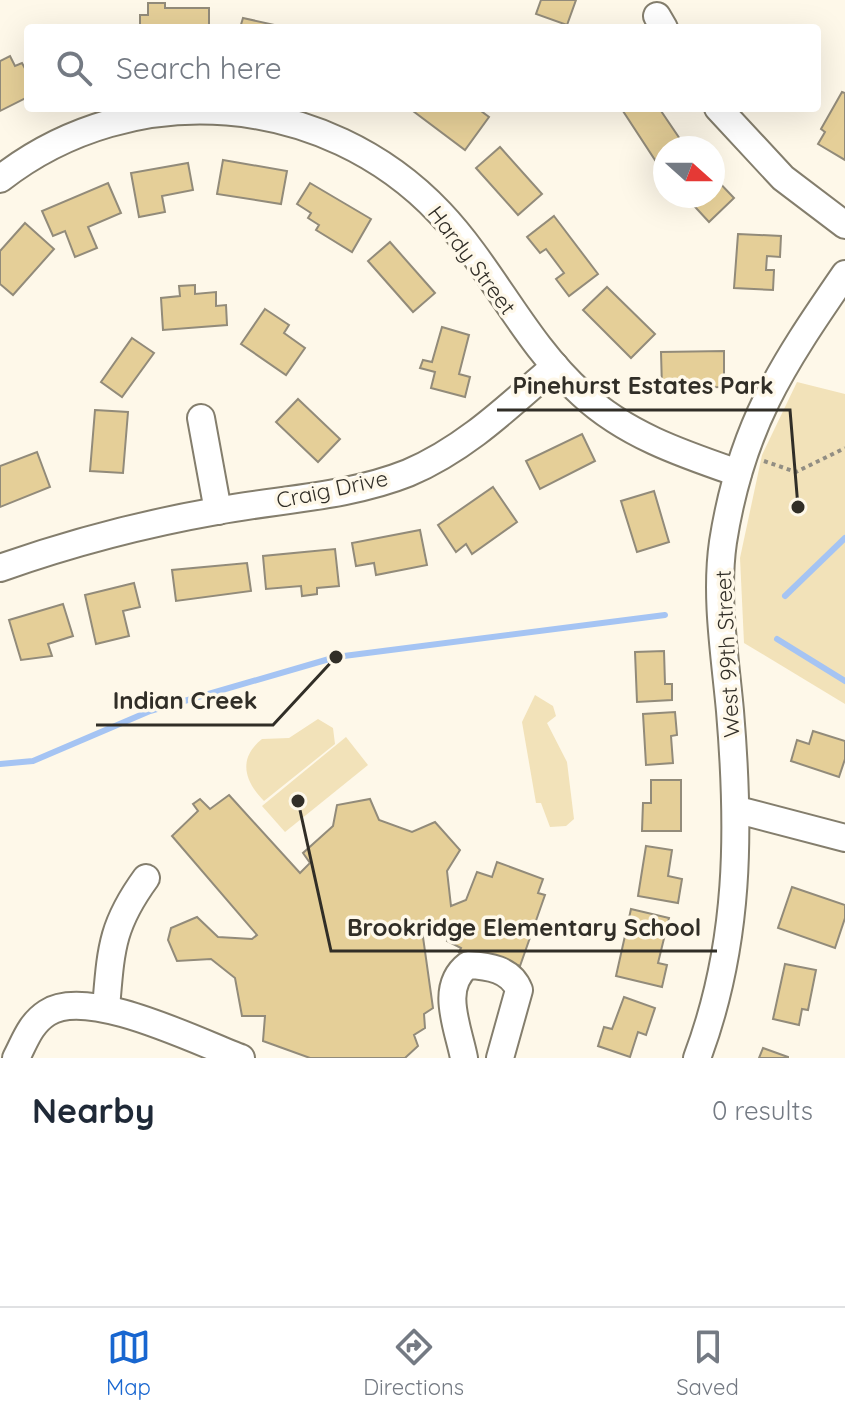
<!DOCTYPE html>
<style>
:root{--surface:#fff;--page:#f2f2f3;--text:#1f2937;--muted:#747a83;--line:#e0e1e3;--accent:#1866d0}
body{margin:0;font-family:Quicksand,sans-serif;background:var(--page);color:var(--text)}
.compass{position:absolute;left:653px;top:136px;width:72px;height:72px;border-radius:50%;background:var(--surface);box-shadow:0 8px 32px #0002;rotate:111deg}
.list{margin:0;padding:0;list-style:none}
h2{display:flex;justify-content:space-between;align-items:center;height:104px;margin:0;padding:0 32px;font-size:34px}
h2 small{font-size:26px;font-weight:400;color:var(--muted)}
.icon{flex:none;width:44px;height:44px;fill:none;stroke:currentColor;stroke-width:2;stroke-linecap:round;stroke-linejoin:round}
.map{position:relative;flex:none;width:845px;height:1058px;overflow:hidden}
.search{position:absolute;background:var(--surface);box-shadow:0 8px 32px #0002;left:24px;right:24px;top:24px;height:88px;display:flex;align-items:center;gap:20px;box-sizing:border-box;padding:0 28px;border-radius:8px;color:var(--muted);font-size:30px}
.sheet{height:248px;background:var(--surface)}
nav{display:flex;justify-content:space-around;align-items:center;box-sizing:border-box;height:112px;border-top:2px solid var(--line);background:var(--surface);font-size:22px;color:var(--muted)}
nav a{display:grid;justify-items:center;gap:4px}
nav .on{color:var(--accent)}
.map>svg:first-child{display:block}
.green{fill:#f2e2b9}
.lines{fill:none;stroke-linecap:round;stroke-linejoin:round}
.stream{stroke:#a5c4f3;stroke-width:6}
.building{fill:#e5cf98;stroke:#928b7a;stroke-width:2}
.minor-casing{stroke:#847e6d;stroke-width:30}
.path{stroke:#928e83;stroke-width:4;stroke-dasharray:4 4;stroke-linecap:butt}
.minor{stroke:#fff;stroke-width:26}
.labels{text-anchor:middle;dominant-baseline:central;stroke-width:7;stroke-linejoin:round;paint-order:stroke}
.street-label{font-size:22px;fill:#312e27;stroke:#fef8e9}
.leader{fill:none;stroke:#312e27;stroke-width:3}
.callout-dot{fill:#312e27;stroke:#fef8e9;stroke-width:3}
.callout-label{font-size:24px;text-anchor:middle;font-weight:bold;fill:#312e27;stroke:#fef8e9;stroke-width:7;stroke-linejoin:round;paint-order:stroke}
</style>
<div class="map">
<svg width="845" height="1058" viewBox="0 0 845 1058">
<rect width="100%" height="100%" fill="#fef8e9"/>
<!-- green -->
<g class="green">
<path d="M 797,382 L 845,394 L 845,704 L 744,643 L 740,558 L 762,455 Z"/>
<path d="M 535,695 L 553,706 L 556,716 L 547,723 L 567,762 L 574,819 L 566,826 L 550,827 L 541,803 L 536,803 L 522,722 Z"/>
<path d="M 318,719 L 333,728 L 335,744 L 264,801 C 245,782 237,759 262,739 L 289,738 Z"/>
<path d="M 346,737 L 368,765 L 285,832 L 262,806 Z"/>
</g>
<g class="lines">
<!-- stream -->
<g class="stream">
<path d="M 785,596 L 845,538"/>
<path d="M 777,639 L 845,681"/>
<path d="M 0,764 L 33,761 L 150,711 L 336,657 L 665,615"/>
</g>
</g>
<!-- building -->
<g class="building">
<path d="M 541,0 L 576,0 L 567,25 L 536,14 Z"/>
<path d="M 148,3 L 165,3 L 165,8 L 209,8 L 209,28 L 140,28 L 140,15 L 148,15 Z"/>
<path d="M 243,18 L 288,28 L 240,28 Z"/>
<path d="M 10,56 L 15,66 L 22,63 L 28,74 L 28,97 L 0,111 L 0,61 Z"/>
<path d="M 842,92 L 845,93 L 845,160 L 818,144 L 825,132 L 821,129 Z"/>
<path d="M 409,108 L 477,108 L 489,117 L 465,150 Z"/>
<path d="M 621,108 L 659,108 L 682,142 L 665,148 L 665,153 L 655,160 Z"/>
<path d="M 500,147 L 542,194 L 518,215 L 476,168 Z"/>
<path d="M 223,160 L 287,171 L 281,204 L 217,194 Z"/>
<path d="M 188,163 L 193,190 L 162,196 L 165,212 L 139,217 L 131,173 Z"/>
<path d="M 713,176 L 734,198 L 709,222 L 685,196 L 713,196 Z"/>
<path d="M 108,183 L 121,213 L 88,227 L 97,248 L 75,257 L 65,231 L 53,236 L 42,211 Z"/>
<path d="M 310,183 L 371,219 L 352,252 L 316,230 L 319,225 L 308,218 L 311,213 L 297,204 Z"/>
<path d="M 554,216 L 598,274 L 569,296 L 556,279 L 564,273 L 546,249 L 540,253 L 527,237 Z"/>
<path d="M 25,223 L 54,249 L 13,295 L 0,284 L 0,251 Z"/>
<path d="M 738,234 L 781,236 L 780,257 L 767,256 L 766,270 L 774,270 L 773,290 L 734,288 Z"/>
<path d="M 390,242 L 435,293 L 413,312 L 368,261 Z"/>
<path d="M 195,285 L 195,294 L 216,292 L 216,306 L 226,305 L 227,325 L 163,330 L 161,298 L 180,296 L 179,286 Z"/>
<path d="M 607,287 L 655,334 L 631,358 L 583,310 Z"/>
<path d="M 265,309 L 289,325 L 284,333 L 305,348 L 286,375 L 241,344 Z"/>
<path d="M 442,327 L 469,335 L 459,374 L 470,377 L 465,397 L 431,388 L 435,372 L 420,368 L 423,360 L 432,362 Z"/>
<path d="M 132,338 L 154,353 L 122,397 L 101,382 Z"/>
<path d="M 724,351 L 724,387 L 662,388 L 661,352 Z"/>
<path d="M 298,399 L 340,439 L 318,462 L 276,422 Z"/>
<path d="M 95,410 L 128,412 L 123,473 L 90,471 Z"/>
<path d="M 582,434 L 595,461 L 540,489 L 526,461 Z"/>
<path d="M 37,452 L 50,487 L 0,507 L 0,466 Z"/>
<path d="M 493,487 L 517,522 L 472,554 L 466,544 L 456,552 L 438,525 Z"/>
<path d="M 654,491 L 669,542 L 637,552 L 621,501 Z"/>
<path d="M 420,530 L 427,565 L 376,575 L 374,563 L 356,566 L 352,543 Z"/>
<path d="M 335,549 L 339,586 L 317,588 L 317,594 L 302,596 L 301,586 L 266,589 L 263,556 Z"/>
<path d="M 247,563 L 251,591 L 176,601 L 172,570 Z"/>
<path d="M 134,583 L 140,607 L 123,611 L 129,636 L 96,644 L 85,595 Z"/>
<path d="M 63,604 L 73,636 L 48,644 L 52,656 L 21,660 L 9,620 Z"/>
<path d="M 664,651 L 665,684 L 672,684 L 672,700 L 637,702 L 635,652 Z"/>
<path d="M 675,712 L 677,735 L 671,736 L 673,763 L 646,765 L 643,714 Z"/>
<path d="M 813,731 L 845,741 L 845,759 L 839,777 L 791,761 L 797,740 L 809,744 Z"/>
<path d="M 651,780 L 681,780 L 681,831 L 642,831 L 643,803 L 651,803 Z"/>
<path d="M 229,795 L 300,873 L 310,863 L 303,853 L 333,826 L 337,805 L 370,799 L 379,820 L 412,832 L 435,822 L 460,850 L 447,871 L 451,906 L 466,900 L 477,872 L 492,877 L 497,862 L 543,879 L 538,893 L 545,895 L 520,966 L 485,954 L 484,958 L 459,952 L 461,948 L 447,941 L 450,928 L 421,923 L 433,1008 L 424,1014 L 425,1028 L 414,1035 L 418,1046 L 405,1058 L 310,1058 L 263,1041 L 265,1016 L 242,1016 L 235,978 L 211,959 L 177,961 L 168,940 L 171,928 L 197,917 L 218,937 L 252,939 L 257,935 L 172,836 L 198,811 L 193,804 L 200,799 L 210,809 Z"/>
<path d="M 646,846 L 672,850 L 668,876 L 682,879 L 678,903 L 638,896 Z"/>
<path d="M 792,887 L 845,905 L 845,918 L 835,948 L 778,928 Z"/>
<path d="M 631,909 L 669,918 L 658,963 L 667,965 L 662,987 L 616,976 Z"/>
<path d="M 785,964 L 816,970 L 808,1010 L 802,1009 L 799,1025 L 773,1019 Z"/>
<path d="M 624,997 L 655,1008 L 646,1035 L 638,1032 L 630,1057 L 598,1046 L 604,1027 L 612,1029 Z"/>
<path d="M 763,1048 L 788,1057 L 788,1058 L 759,1058 Z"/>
</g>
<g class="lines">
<defs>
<g id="minor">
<path d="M 657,16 L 664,28"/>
<path d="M 718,108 L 783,178 L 845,225"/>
<path d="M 0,179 C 133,75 326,92 440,213 C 493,269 524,342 582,394 C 626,435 683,454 738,473"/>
<path d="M 201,418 L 218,511"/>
<path d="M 0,568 C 71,543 143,524 217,511 C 280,499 348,497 408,473 C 465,449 509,406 555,366"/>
<path d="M 738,810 L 845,838"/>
<path d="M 106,1008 C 111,950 111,926 146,878"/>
<path d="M 16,1058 C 25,1041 30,1024 47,1013 C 87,986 198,1042 241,1058"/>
<path d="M 464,1058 C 458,1027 439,987 468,965 C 488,966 511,969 519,990 L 500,1058"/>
<path d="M 697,1058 C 740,944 740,830 730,711 C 725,656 715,597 723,542 C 741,427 781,367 845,274"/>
</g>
</defs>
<!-- minor casing -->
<use href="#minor" class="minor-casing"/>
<!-- path -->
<path class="path" d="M 764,461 L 796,472 L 845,448"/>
<!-- minor -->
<use href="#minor" class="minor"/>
</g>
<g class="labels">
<!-- street labels -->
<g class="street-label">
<text transform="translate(472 260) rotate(53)">Hardy Street</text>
<text transform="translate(332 489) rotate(-12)">Craig Drive</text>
<text transform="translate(727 654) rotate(-93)">West 99th Street</text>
</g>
</g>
<!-- callouts -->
<path class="leader" d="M798 507L790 410H497M336 657L273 725H96M298 801L331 951H717"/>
<g class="callout-dot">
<circle cx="798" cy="507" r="8"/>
<circle cx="336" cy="657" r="8"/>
<circle cx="298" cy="801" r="8"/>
</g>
<g class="callout-label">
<text x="643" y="394">Pinehurst Estates Park</text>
<text x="185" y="709">Indian Creek</text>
<text x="524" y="936">Brookridge Elementary School</text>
</g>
</svg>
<svg class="compass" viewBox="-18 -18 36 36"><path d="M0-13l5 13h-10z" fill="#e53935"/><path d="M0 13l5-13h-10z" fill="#747a83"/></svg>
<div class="search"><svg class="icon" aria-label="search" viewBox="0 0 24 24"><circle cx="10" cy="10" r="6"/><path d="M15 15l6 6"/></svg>Search here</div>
</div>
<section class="sheet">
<h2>Nearby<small>0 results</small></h2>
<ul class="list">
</ul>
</section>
<nav>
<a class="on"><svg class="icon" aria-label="map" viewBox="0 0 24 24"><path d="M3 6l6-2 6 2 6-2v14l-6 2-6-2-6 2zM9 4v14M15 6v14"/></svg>Map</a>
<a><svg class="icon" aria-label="directions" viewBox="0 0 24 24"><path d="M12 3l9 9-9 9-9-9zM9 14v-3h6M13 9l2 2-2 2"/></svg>Directions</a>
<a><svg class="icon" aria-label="saved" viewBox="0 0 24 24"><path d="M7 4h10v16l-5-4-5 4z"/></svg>Saved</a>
</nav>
